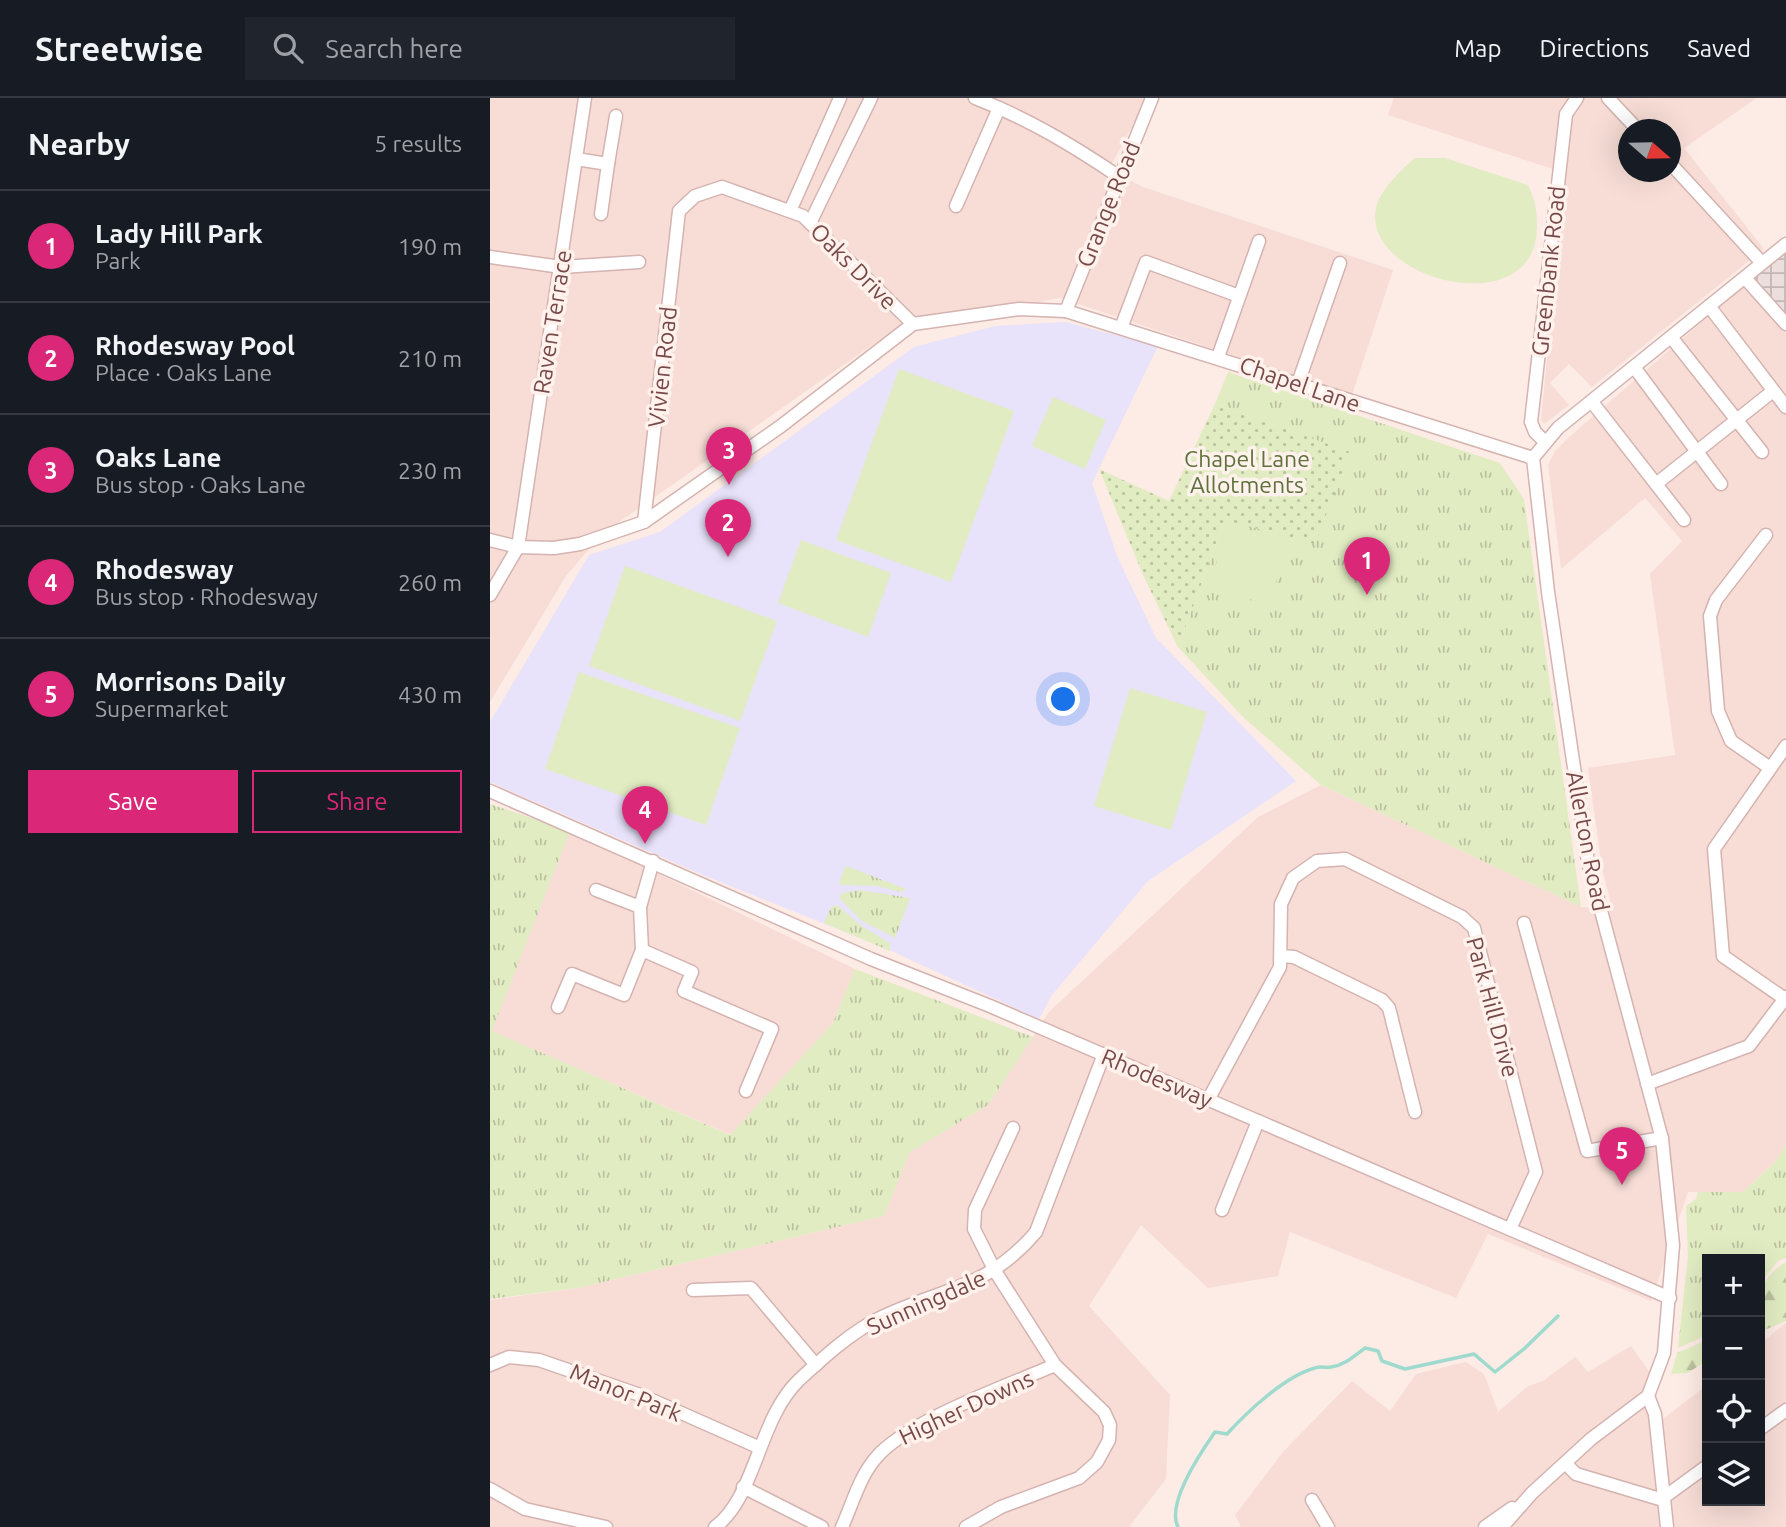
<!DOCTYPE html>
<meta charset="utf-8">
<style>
:root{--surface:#171b24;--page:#20242c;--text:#f1f3f6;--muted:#9ea1a6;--line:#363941;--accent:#db2777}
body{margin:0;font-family:Ubuntu,sans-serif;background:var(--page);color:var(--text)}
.controls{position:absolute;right:21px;bottom:21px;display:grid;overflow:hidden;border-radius:0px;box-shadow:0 7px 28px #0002}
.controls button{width:63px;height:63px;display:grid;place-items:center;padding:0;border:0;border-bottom:2px solid var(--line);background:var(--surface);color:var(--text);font:35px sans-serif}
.compass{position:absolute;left:1128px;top:21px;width:63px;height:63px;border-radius:50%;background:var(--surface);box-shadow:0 7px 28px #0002;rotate:110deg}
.you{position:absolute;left:574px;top:602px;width:24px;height:24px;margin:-18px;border:5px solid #fff;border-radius:50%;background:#1a73e8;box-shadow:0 0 0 10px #1a73e833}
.badge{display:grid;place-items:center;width:46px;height:46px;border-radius:50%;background:var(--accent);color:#fff;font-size:23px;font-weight:700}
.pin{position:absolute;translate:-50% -58px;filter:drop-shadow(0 2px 4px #0008)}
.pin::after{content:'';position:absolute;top:37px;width:24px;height:21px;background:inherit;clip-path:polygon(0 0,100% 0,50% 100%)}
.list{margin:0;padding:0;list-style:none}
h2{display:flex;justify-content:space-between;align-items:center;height:91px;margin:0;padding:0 28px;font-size:30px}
h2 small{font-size:23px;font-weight:400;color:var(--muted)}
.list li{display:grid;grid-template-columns:46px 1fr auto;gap:21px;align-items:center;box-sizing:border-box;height:112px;padding:0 28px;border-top:2px solid var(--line)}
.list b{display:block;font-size:26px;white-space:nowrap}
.list p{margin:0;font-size:23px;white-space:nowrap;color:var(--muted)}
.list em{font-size:23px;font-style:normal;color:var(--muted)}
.actions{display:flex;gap:14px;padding:21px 28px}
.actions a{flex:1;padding:16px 0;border:2px solid var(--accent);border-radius:0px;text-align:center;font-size:24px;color:var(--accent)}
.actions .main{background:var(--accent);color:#fff}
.icon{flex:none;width:38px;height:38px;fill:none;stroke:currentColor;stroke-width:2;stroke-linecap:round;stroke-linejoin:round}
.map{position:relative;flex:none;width:1296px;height:1429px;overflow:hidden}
header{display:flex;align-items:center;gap:42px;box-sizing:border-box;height:98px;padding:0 35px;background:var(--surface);border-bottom:2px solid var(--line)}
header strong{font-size:33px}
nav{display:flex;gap:38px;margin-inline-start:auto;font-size:24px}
.search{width:490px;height:63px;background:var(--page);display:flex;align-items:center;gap:18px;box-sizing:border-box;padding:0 24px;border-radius:0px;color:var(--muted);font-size:26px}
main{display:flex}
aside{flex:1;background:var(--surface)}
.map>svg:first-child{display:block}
.residential{fill:#f7ddd6;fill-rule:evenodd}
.industrial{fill:url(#industrial-grid)}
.education{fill:#e8e2fa}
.grass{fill:url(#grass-tufts)}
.forest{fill:url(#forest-firs)}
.garden{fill:url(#garden-dots)}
.pitch{fill:#e2ecc3}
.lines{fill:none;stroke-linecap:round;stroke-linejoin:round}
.stream{stroke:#9edacd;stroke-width:3.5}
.minor-casing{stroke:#d4b3b0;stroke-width:15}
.minor{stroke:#fff;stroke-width:12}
.labels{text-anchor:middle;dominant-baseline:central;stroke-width:7;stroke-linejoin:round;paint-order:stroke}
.street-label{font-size:23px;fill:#774949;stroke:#fff1ec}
.park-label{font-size:23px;fill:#5f723b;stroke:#fff1ec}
</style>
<header>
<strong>Streetwise</strong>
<div class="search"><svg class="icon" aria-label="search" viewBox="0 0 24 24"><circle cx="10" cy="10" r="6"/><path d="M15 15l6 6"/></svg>Search here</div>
<nav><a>Map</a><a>Directions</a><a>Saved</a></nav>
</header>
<main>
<aside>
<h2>Nearby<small>5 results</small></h2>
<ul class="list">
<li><span class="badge">1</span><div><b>Lady Hill Park</b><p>Park</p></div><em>190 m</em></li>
<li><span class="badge">2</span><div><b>Rhodesway Pool</b><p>Place · Oaks Lane</p></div><em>210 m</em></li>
<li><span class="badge">3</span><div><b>Oaks Lane</b><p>Bus stop · Oaks Lane</p></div><em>230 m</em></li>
<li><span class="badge">4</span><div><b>Rhodesway</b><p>Bus stop · Rhodesway</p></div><em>260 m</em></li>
<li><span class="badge">5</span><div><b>Morrisons Daily</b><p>Supermarket</p></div><em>430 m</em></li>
</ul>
<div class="actions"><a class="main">Save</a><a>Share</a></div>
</aside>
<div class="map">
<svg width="1296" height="1429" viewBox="0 0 1296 1429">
<defs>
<pattern id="industrial-grid" width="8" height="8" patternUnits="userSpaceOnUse" patternTransform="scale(1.75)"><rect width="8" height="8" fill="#ebdedc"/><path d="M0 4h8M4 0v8" fill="none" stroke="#c3b6b4"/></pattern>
<pattern id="grass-tufts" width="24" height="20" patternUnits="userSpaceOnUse" patternTransform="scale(1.75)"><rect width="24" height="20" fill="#e2ecc3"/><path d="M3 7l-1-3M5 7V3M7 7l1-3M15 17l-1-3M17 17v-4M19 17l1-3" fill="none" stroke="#bcc1a0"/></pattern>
<pattern id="forest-firs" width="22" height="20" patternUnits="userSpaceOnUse" patternTransform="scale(1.75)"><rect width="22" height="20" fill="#e2ecc3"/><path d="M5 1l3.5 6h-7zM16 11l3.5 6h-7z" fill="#bcc1a0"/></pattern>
<pattern id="garden-dots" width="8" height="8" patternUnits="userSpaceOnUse" patternTransform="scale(1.75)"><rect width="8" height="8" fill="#e2ecc3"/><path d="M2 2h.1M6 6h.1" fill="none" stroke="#bcc1a0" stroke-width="1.8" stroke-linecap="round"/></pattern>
</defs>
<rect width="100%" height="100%" fill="#fdebe5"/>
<!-- residential -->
<g class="residential">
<path d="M 0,0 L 658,0 L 622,65 L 633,79 L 653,89 L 903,172 L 862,297 L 570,200 L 408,229 L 112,436 L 76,478 L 0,604 Z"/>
<path d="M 904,0 L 1267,0 L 1194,50 L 1274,151 L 1102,289 L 1079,266 L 1060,285 L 1079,307 L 1054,326 L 1051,322 L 1075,75 L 898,17 ZM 1138,32 L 1180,32 L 1180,74 L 1138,74 Z"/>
<path d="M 1260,182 L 1296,224 L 1296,1047 L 1285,1064 L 1253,1094 L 1198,1094 L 1161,1203 L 998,1136 L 966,1200 L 800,1134 L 788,1178 L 718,1190 L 651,1127 L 599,1208 L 680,1297 L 676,1381 L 639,1429 L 0,1429 L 0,1202 L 88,1190 L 394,1118 L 420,1054 L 498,1007 L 559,914 L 768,719 L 831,687 L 1091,809 L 1122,810 L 1112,770 L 1098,670 L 1185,657 L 1160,476 L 1192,443 L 1155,400 L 1071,471 L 1058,367 L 1065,353 L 1078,340 Z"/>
<path d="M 80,733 L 365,871 L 343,925 L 241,1037 L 1,933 Z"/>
<path d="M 1296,1225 L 1296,1429 L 751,1429 L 745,1417 L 793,1354 L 862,1283 L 900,1313 L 926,1276 L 976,1264 L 994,1276 L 1008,1314 L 1038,1288 L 1053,1283 L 1085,1259 L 1098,1274 L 1141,1248 L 1161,1276 L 1161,1330 L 1217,1287 L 1217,1403 L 1270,1403 L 1270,1246 Z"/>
</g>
<!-- industrial -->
<path class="industrial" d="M 1296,154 L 1296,224 L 1260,182 Z"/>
<!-- education -->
<path class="education" d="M 575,224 L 668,248 L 602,385 L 627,458 L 666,540 L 806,683 L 658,783 L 562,897 L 549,921 L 395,850 L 208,775 L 0,684 L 0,624 L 99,457 L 170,434 L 424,249 L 505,228 Z"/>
<!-- grass -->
<g class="grass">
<path d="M 738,274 L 1010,365 L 1034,401 L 1091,809 L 831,687 L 754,620 L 688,549 L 735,422 L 859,354 L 725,306 Z"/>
<path d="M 0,706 L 80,733 L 2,933 L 240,1037 L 343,925 L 365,871 L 543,939 L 498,1007 L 420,1054 L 394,1118 L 88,1190 L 0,1201 Z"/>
<path d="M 356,768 L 416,791 L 411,794 L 387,788 L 351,787 L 349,784 Z"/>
<path d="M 370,792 L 420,800 L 405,840 L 372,823 L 349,800 L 352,795 Z"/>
<path d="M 347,807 L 373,829 L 400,845 L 400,853 L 334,825 L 341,809 Z"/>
<path d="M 1296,1047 L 1296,1160 L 1288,1163 L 1270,1185 L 1270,1161 L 1217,1161 L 1217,1237 L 1188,1250 L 1198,1159 L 1196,1108 L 1206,1101 L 1208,1094 L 1253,1094 L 1285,1064 Z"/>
</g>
<!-- forest -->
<g class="forest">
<path d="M 1296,1164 L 1296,1223 L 1270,1234 C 1270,1204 1266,1181 1296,1164 Z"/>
<path d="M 1217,1242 L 1217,1263 L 1197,1275 L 1181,1276 L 1187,1255 Z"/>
</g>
<!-- garden -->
<path class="garden" d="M 725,306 L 860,354 L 825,446 L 735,422 L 688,549 L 654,479 L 609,371 L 679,403 Z"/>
<!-- pitch -->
<g class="pitch">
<path d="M 925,60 L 955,60 L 1038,87 C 1045,102 1047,111 1047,128 C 1047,228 870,181 886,110 C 890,92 911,72 925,60 Z"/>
<path d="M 409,271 L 524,313 L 461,484 L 346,442 Z"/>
<path d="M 563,299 L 616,322 L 595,371 L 542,348 Z"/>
<path d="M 740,427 L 799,446 L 778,507 L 718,488 Z"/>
<path d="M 311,442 L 401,475 L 378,539 L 288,505 Z"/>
<path d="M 135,468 L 287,523 L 250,623 L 99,568 Z"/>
<path d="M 89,574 L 250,630 L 216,727 L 55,671 Z"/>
<path d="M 640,590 L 717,614 L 681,732 L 604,708 Z"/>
</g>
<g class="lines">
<!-- stream -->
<path class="stream" d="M 688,1429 C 676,1406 711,1354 725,1334 L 737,1336 C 757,1314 795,1278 825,1270 C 830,1268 836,1270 841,1269 C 855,1267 864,1258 875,1250 L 888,1253 L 892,1263 L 915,1271 L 984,1256 L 1005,1274 L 1035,1250 L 1068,1218"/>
<defs>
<g id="minor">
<path d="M 485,0 C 537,20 582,47 628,78"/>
<path d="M 1118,0 L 1148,32"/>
<path d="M 86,61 L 118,66 L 111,116"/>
<path d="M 1180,65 L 1272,165"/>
<path d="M 118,66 L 126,18"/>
<path d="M 466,108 L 509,10"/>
<path d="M 300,113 L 350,0"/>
<path d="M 320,125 L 381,0"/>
<path d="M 0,159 L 71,169 L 149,164"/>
<path d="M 1255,180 L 1296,226"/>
<path d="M 1219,208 L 1296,309"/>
<path d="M 576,213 L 662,0"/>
<path d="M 631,230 L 656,164 L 749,198"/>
<path d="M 1181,239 L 1272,354"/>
<path d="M 728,259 L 769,143"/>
<path d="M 1144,269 L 1231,386"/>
<path d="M 807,288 L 850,165"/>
<path d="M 1102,304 L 1194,422"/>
<path d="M 1055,344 L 1045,334 L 1041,324 L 1076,16 L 1087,0"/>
<path d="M 1166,386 L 1283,293"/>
<path d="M 154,424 L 189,113 L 205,98 L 232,89 L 313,118 L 423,226"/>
<path d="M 1276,437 L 1226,502 L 1220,518 L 1228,613 L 1241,643 L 1280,670"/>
<path d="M 0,442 L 28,449 L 95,0"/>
<path d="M 0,497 L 28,449 L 64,450 L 90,446 L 154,424 L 291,328 L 423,226 L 529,211 L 576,213 L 1043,360"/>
<path d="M 0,693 L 381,861 L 500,908 L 1180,1200"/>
<path d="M 106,792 L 150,809"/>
<path d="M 1034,825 L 1097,1053 L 1172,1040"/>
<path d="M 152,852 L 202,874 L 194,893 L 282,931 L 256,993"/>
<path d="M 791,858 L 804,859 L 892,902 L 899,910 L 925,1014"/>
<path d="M 1295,901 L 1233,858 L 1224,751 L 1296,648"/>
<path d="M 68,909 L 82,876 L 134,897 L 152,852 L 150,809 L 163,763"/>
<path d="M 1157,986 L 1259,948 L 1296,899"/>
<path d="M 718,1002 L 790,869 L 791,806 L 803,780 L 827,763 L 855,761 L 972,819 L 984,830 L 1046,1074 L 1020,1131"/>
<path d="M 732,1112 L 768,1023"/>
<path d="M 203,1192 L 261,1190 L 326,1267"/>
<path d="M 0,1267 L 19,1259 L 49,1262 L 153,1298 L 268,1349"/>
<path d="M 1158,1298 L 1165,1316 L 1177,1429"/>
<path d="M 1270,1331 L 1296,1312"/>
<path d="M 1075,1365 L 1086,1376 L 1173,1402"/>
<path d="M 253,1389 L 332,1429"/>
<path d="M 0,1391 L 35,1411 L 116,1429"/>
<path d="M 1173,1400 L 1217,1368"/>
<path d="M 822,1402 L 838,1429"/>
<path d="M 225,1429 C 266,1399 268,1321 309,1282 C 333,1260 361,1234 390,1220 C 452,1190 498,1191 546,1134 L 614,956"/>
<path d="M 352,1429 C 362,1407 369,1380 385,1361 C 414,1324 519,1287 565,1267"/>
<path d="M 476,1429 L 511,1409 L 589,1380 L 607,1364 L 619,1342 L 620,1327 L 614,1314 L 565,1267 L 505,1173 L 484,1131 L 485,1112 L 523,1030"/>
<path d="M 995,1429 L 1022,1410"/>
<path d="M 1012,1429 L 1042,1395 L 1101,1341 L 1158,1298 L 1174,1255 L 1183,1147 L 1172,1041 L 1098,764 L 1058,494 L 1043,360 L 1068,330 L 1296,146"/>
</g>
</defs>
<!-- minor casing -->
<use href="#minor" class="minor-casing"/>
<!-- minor -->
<use href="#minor" class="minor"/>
</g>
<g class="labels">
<!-- street labels -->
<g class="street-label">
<text transform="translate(618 106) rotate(-68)">Grange Road</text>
<text transform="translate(364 168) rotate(45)">Oaks Drive</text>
<text transform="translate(1058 173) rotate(-84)">Greenbank Road</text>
<text transform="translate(62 224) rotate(-81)">Raven Terrace</text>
<text transform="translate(172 269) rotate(-84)">Vivien Road</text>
<text transform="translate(810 286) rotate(19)">Chapel Lane</text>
<text transform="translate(1098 743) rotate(79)">Allerton Road</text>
<text transform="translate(1003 909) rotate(75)">Park Hill Drive</text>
<text transform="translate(667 980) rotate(23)">Rhodesway</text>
<text transform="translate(436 1204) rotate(-24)">Sunningdale</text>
<text transform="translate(136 1294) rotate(22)">Manor Park</text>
<text transform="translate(476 1309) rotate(-25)">Higher Downs</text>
</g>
<!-- park labels -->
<g class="park-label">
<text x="757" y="360">Chapel Lane<tspan x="757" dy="26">Allotments</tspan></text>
</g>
</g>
</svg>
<div class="controls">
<button>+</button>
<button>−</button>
<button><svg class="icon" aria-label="locate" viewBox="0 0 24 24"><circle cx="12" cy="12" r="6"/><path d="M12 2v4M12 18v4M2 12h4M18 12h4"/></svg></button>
<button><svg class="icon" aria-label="layers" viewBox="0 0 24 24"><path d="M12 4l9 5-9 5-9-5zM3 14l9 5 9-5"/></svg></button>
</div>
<svg class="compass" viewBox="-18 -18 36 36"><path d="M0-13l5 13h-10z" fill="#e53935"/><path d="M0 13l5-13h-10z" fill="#9ea1a6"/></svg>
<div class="you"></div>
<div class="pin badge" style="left:877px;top:497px">1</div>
<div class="pin badge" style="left:238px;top:459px">2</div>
<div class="pin badge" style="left:239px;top:387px">3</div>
<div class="pin badge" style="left:155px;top:746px">4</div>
<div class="pin badge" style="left:1132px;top:1087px">5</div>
</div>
</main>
